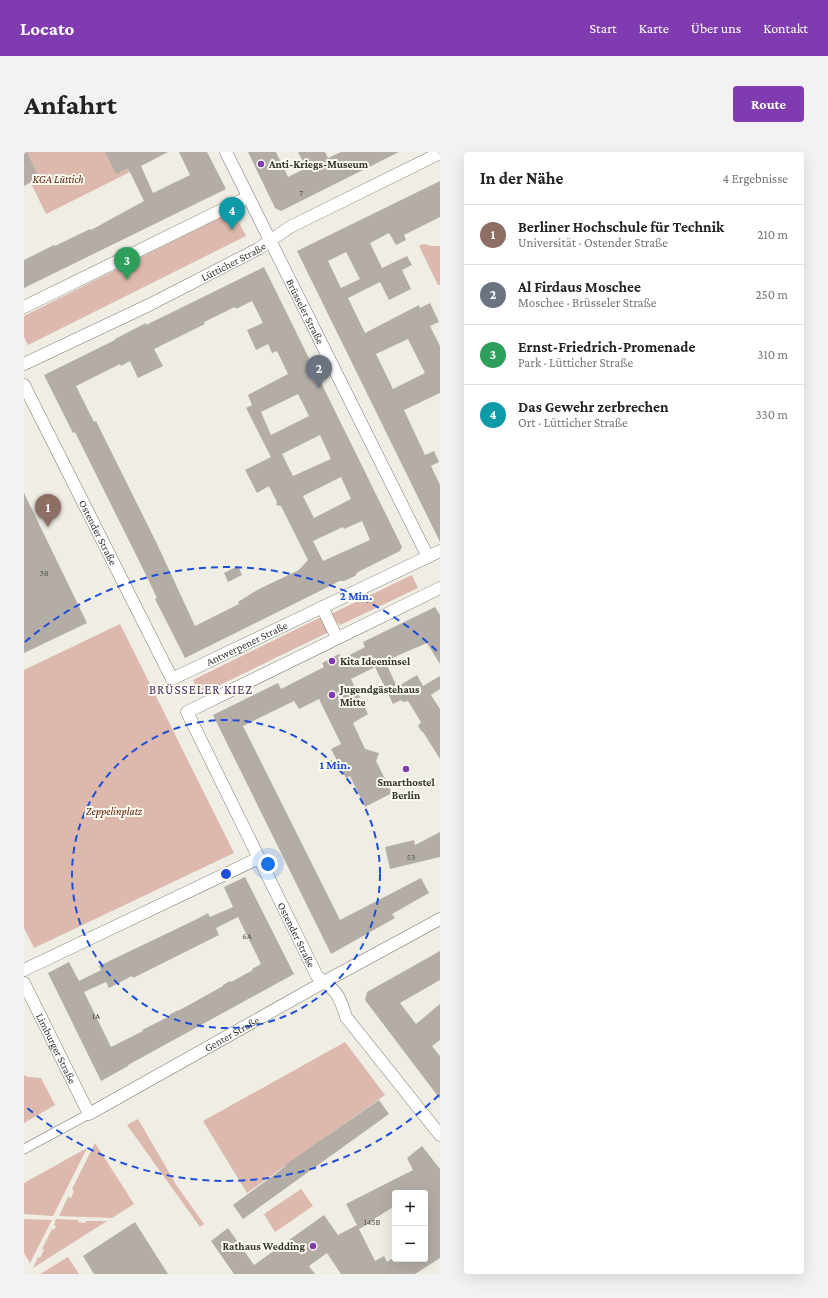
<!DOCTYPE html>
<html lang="de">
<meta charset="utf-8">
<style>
:root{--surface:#fff;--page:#f2f2f2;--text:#222;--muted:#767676;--line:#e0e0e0;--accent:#7f3baf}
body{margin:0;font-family:"Crimson Pro",serif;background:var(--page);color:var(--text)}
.controls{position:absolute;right:12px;bottom:12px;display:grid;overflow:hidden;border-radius:4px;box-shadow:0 4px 16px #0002}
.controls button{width:36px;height:36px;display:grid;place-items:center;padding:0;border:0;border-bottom:1px solid var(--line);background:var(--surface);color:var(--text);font:20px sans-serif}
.you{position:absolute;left:244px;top:712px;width:14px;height:14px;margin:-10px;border:3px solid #fff;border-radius:50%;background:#1a73e8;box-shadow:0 0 0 6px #1a73e833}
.badge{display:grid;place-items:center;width:26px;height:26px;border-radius:50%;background:var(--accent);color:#fff;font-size:13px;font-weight:700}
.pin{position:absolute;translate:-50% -33px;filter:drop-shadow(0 1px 2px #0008)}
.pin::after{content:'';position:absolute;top:21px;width:14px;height:12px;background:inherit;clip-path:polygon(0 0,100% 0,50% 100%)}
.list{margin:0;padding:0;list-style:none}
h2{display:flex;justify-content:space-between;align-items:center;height:52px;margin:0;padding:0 16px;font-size:17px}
h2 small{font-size:13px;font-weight:400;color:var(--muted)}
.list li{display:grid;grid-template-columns:26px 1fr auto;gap:12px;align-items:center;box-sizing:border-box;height:60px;padding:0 16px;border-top:1px solid var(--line)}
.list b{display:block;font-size:15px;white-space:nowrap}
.list p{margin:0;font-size:13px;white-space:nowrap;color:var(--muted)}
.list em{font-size:13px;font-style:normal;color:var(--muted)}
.map{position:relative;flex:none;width:416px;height:1122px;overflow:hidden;border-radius:4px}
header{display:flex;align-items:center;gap:24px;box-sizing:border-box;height:56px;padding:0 20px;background:var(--accent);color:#fff}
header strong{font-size:19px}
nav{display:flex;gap:22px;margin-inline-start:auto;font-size:14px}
.intro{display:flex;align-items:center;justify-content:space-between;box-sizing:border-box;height:96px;padding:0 24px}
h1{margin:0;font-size:28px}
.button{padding:10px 18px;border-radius:4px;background:var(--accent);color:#fff;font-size:14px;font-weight:700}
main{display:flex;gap:24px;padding:0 24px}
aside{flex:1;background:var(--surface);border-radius:4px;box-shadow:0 4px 16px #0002}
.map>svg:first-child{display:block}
.green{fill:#ddb8ac}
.building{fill:#b4ada6;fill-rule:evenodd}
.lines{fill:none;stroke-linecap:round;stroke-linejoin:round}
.pedestrian-casing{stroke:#7c7b72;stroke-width:10}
.minor-casing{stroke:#7c7b72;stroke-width:13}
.pedestrian{stroke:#fff;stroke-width:9}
.minor{stroke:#fff;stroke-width:12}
.ring{fill:none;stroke:#1d4ed8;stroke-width:2;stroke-dasharray:7 5}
.poi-dot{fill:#7f3baf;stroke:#fcfbf1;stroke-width:1.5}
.labels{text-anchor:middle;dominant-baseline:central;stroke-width:4;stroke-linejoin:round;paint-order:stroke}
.number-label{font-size:9px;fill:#53524d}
.poi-label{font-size:11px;font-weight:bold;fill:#33332f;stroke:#fcfbf1;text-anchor:start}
.park-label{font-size:11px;font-style:italic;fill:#5a1901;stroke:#fcfbf1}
.street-label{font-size:11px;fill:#33332f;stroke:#fcfbf1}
.quarter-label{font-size:13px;letter-spacing:1px;fill:#4b2b63;stroke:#fcfbf1}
.centre{fill:#1d4ed8;stroke:#fcfbf1;stroke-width:2}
.ring-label{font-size:12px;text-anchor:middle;font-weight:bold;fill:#1d4ed8;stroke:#fcfbf1;stroke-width:4;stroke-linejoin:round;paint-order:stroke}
</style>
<header>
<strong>Locato</strong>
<nav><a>Start</a><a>Karte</a><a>Über uns</a><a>Kontakt</a></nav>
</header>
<div class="intro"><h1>Anfahrt</h1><a class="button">Route</a></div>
<main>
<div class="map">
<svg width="416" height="1122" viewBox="0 0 416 1122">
<rect width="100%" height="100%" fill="#efede4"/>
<!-- green -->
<g class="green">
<path d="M 0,0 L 96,0 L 106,20 L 22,62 L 0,17 Z"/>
<path d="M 209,59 L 222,84 L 4,193 L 0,185 L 0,164 Z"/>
<path d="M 400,92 L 407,94 L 416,94 L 416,133 L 414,133 L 395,94 Z"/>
<path d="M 388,423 L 394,436 L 316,473 L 305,463 Z"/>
<path d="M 297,465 L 305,480 L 175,543 L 169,528 Z"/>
<path d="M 96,472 L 210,701 L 10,796 L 0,776 L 0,518 Z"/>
<path d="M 321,890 L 361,943 L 223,1041 L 179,969 Z"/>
<path d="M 0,923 L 4,925 L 17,926 L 31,953 L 0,971 Z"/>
<path d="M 114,967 L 153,1034 L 180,1072 L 176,1075 L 103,973 Z"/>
<path d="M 71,991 L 110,1052 L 88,1066 L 35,1064 L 44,1045 L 47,1046 L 50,1039 L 48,1037 Z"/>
<path d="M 63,996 L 29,1064 L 0,1062 L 0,1031 Z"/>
<path d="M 277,1037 L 289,1054 L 251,1080 L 240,1062 Z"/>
<path d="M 0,1067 L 28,1068 L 6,1111 L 0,1101 Z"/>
<path d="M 32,1067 L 54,1068 L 54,1070 L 61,1071 L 62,1069 L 83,1069 L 9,1116 L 14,1105 L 16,1106 L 20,1098 L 18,1097 L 28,1077 L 30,1078 L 32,1074 L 30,1073 Z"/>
<path d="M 44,1105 L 55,1122 L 16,1122 Z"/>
</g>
<!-- building -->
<g class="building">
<path d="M 0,0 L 3,0 L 15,26 L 0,34 Z"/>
<path d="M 81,0 L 144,0 L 117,14 L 129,41 L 166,23 L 155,0 L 183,0 L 202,37 L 0,136 L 0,108 L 30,93 L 31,94 L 66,77 L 67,78 L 120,49 L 104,16 L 92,22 Z"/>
<path d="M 224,0 L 252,0 L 264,25 L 282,16 L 274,0 L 301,0 L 304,6 L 317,0 L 375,0 L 257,59 L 251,56 Z"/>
<path d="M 416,29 L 416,65 L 380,83 L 382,88 L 372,93 L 365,81 L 346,91 L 358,116 L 383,104 L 388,113 L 378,118 L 387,137 L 365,148 L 356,130 L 324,146 L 341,181 L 395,153 L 396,156 L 406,151 L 415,170 L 406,174 L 416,194 L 416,241 L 380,258 L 401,303 L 410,299 L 415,310 L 407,314 L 416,333 L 416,390 L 273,99 ZM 322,100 L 336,127 L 317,136 L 304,109 ZM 384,187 L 401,221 L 369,237 L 352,202 Z"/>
<path d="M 240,115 L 378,395 L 376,399 L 334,420 L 331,424 L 320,429 L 315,429 L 310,432 L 161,506 L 131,447 L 133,446 L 123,425 L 54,286 L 51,280 L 49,281 L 20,223 L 91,188 L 91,187 L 122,171 L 122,173 ZM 228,149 L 239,171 L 223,178 L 232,198 L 244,192 L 248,201 L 253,199 L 264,222 L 224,243 L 228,253 L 222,256 L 247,305 L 221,318 L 233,341 L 245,334 L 253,350 L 252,353 L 257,354 L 284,408 L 275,418 L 233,438 L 214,450 L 215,452 L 171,474 L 134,394 L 72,269 L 70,270 L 52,234 L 96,212 L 97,214 L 106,209 L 114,226 L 139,214 L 130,197 L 181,172 L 180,170 L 211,155 L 212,157 ZM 274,242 L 285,264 L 247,283 L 237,260 ZM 296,283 L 307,307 L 269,324 L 258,302 ZM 317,325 L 327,347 L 290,366 L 279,344 ZM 338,369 L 346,388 L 299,409 L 289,389 L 319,375 L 320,377 Z"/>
<path d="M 0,341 L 63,471 L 0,501 Z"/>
<path d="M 214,414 L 218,423 L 204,430 L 200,421 Z"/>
<path d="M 411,455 L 416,463 L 416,512 L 403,491 L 361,509 L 373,535 L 393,523 L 399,534 L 416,524 L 416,537 L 407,543 L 416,557 L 416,607 L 399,580 L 398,580 L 394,574 L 397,570 L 384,549 L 379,550 L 377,548 L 369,552 L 351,515 L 327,527 L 344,562 L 329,571 L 341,597 L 355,601 L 352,609 L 368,641 L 341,655 L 326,624 L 322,626 L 307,597 L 317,592 L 295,547 L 275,557 L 270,549 L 219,574 L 316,768 L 397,726 L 405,741 L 368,762 L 371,766 L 307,802 L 189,563 L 254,531 L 257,537 L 300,515 L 298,511 L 315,502 L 318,507 L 341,495 L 339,490 Z"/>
<path d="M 416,680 L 416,705 L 366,717 L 361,695 L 390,688 L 391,693 Z"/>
<path d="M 221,725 L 270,822 L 104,913 L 104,914 L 77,929 L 24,821 L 45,810 L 55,829 L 77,818 L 75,814 L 171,768 L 184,761 L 186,765 L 209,755 L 200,735 ZM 214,765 L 237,812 L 228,817 L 229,818 L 207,830 L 206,829 L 199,833 L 199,834 L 154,859 L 154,858 L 145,863 L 146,864 L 118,878 L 119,879 L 87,895 L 60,840 L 82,830 L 85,836 L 108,824 L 109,826 L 195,783 L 192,776 Z"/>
<path d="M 416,799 L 416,828 L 376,851 L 392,872 L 416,852 L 416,888 L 408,894 L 416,904 L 416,947 L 341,848 L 343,840 Z"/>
<path d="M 355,948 L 365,962 L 219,1067 L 209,1053 L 262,1014 L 261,1013 Z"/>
<path d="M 398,994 L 416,1017 L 416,1106 L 391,1122 L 317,1122 L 303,1101 L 285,1114 L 291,1122 L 210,1122 L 187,1089 L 204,1076 L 230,1113 L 300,1063 L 314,1083 L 333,1073 L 322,1052 L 389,1018 L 383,1006 ZM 371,1041 L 401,1041 L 401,1107 L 367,1107 L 363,1110 L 360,1104 L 351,1109 L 335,1077 L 351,1068 L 350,1067 L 371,1054 Z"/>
<path d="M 111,1070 L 144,1122 L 70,1122 L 59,1104 Z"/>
</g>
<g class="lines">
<defs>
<path id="pedestrian" d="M 0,997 L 65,962"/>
<g id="minor">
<path id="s1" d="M 202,0 L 404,405"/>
<path d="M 0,155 L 224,45"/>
<path id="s2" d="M 0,212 L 125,153 L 234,97 L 266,75 L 416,1"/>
<path id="s3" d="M 0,233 L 148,527 L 416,399"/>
<path id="s4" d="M 416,436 L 163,560 L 293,824 C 312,839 315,841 322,865 L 416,983"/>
<path d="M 298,455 L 313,486"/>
<path d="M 0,818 L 235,706"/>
<path id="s5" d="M 0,831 L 65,962 L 300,830 L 416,767"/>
</g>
</defs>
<!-- pedestrian casing -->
<use href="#pedestrian" class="pedestrian-casing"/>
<!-- minor casing -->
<use href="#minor" class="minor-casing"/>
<!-- pedestrian -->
<use href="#pedestrian" class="pedestrian"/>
<!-- minor -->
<use href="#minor" class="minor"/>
</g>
<!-- distance rings -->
<g class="ring">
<circle cx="202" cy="722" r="154"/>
<path d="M415 943A307 307 0 0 1 1 954M1 490A307 307 0 0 1 415 501"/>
</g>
<!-- markers -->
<g class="poi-dot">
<circle cx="237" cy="12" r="4"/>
<circle cx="308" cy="509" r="4"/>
<circle cx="308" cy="543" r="4"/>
<circle cx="382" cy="617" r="4"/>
<circle cx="289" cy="1094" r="4"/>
</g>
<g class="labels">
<!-- number labels -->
<g class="number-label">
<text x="277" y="41">7</text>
<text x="20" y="421">38</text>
<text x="387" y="705">53</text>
<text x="223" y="784">6A</text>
<text x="72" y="864">1A</text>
<text x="348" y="1070">145B</text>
</g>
<!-- poi labels -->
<g class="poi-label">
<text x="245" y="12">Anti-Kriegs-Museum</text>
<text x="316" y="509">Kita Ideeninsel</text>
<text x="316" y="537">Jugendgästehaus<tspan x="316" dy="13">Mitte</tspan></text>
<text x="382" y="630" text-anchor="middle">Smarthostel<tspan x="382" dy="13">Berlin</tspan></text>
<text x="281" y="1094" text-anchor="end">Rathaus Wedding</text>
</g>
<!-- park labels -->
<g class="park-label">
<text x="34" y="27">KGA Lüttich</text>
<text x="90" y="659">Zeppelinplatz</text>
</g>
<!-- street labels -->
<g class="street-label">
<text stroke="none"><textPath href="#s2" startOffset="233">Lütticher Straße</textPath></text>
<text stroke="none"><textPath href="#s1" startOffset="178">Brüsseler Straße</textPath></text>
<text stroke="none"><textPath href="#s3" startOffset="165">Ostender Straße</textPath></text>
<text stroke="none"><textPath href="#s3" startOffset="412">Antwerpener Straße</textPath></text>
<text stroke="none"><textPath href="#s4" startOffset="530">Ostender Straße</textPath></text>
<text stroke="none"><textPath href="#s5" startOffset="310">Genter Straße</textPath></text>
<text stroke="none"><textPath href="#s5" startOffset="73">Limburger Straße</textPath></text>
</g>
<!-- quarter labels -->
<g class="quarter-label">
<text x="177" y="537">BRÜSSELER KIEZ</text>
</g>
</g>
<circle cx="202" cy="722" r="6" class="centre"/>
<g class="ring-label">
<text x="332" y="448">2 Min.</text>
<text x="311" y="617">1 Min.</text>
</g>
</svg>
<div class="controls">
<button>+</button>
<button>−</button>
</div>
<div class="you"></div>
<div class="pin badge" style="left:24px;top:375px;background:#8d6e63">1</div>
<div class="pin badge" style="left:295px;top:236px;background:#6b7280">2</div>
<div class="pin badge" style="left:103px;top:128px;background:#2e9e5b">3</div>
<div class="pin badge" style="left:208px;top:78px;background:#0f9aa8">4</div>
</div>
<aside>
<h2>In der Nähe<small>4 Ergebnisse</small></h2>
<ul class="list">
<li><span class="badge" style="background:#8d6e63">1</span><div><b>Berliner Hochschule für Technik</b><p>Universität · Ostender Straße</p></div><em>210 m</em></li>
<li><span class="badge" style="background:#6b7280">2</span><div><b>Al Firdaus Moschee</b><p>Moschee · Brüsseler Straße</p></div><em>250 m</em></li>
<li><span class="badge" style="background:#2e9e5b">3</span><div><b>Ernst-Friedrich-Promenade</b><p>Park · Lütticher Straße</p></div><em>310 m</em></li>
<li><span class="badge" style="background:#0f9aa8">4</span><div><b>Das Gewehr zerbrechen</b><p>Ort · Lütticher Straße</p></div><em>330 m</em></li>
</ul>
</aside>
</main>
